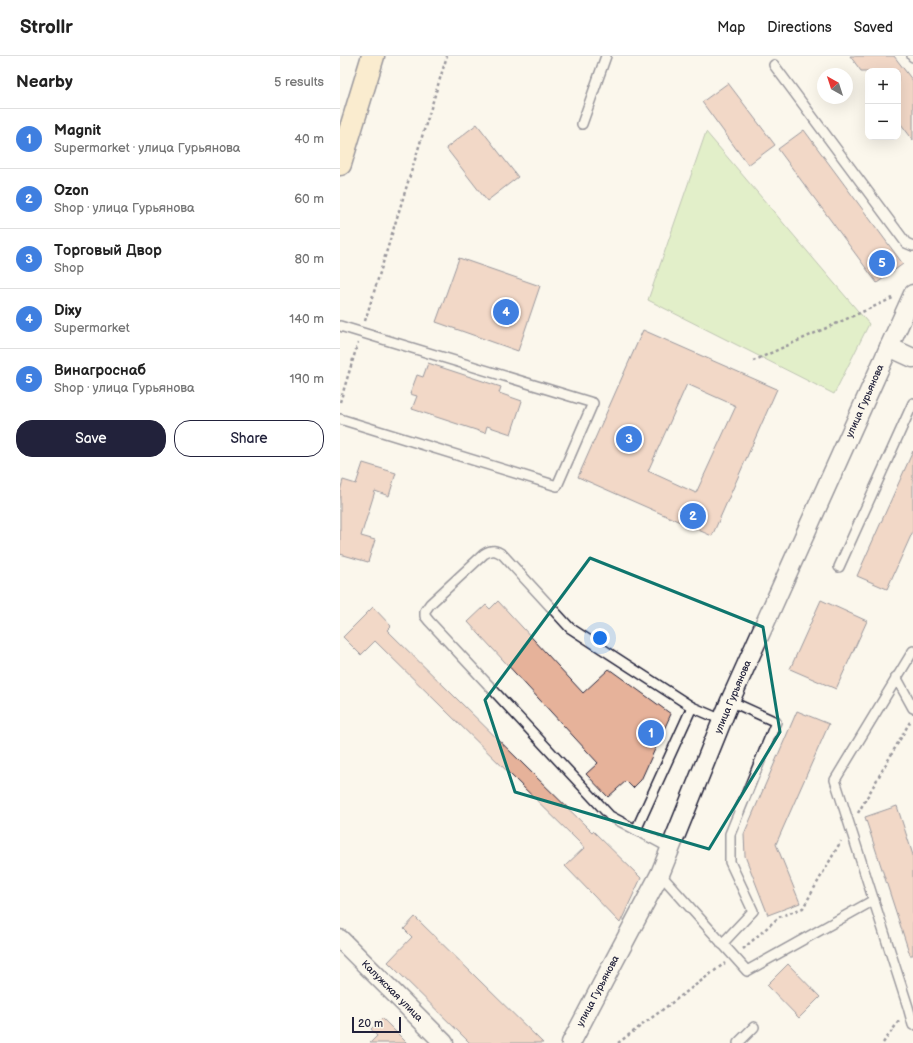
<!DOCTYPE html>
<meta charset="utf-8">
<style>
:root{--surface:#fff;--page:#f6f6f6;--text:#222;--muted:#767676;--line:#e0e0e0;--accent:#22223b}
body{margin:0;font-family:"Balsamiq Sans",sans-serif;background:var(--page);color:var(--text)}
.controls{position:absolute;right:12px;top:12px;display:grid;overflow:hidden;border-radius:8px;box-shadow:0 4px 16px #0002}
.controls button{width:36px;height:36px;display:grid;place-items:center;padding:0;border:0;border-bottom:1px solid var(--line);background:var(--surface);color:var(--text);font:20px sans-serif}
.compass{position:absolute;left:477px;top:12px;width:36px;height:36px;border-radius:50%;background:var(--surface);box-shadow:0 4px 16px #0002;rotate:321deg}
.scale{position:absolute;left:12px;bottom:10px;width:49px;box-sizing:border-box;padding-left:4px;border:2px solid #22223b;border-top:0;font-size:11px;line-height:14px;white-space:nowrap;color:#22223b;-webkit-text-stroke:3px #fbf7ec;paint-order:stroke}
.you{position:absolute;left:260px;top:582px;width:14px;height:14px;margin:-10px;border:3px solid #fff;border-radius:50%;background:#1a73e8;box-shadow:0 0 0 6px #1a73e833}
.badge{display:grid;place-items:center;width:26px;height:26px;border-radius:50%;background:var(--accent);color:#fff;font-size:13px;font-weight:700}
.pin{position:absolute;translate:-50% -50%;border:2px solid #fff;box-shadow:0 1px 4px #0006}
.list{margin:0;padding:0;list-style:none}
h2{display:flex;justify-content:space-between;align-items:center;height:52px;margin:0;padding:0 16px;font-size:17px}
h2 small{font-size:13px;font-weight:400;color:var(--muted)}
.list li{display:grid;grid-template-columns:26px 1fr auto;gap:12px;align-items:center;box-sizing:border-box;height:60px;padding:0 16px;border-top:1px solid var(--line)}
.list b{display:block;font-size:15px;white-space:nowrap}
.list p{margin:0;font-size:13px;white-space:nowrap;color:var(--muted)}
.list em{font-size:13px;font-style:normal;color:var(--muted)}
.actions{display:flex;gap:8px;padding:12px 16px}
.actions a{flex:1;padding:9px 0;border:1px solid var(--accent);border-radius:16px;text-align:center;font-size:14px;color:var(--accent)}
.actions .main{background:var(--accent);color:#fff}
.map{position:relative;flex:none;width:573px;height:987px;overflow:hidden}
header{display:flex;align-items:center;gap:24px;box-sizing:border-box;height:56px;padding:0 20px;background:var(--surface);border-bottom:1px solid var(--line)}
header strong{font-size:19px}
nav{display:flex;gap:22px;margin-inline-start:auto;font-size:14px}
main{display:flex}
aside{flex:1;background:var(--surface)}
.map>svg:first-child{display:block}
.green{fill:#c4e59d;stroke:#73846c}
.building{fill:#e6b29a;stroke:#22223b;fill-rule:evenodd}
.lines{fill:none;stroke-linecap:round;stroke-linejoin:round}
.service-casing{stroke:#22223b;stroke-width:12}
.minor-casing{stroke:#22223b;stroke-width:21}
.trunk-casing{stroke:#22223b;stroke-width:25}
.path{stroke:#22223b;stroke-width:2.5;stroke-dasharray:3 3;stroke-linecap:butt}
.service{stroke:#fbf7ec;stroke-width:9}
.minor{stroke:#fbf7ec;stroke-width:18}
.trunk{stroke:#f8deab;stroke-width:22}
.marked{fill:none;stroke:#0f766e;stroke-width:3;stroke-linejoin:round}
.labels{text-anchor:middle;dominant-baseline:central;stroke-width:3.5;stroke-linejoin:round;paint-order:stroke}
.street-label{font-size:10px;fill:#22223b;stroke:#fbf7ec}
</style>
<header>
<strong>Strollr</strong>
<nav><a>Map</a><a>Directions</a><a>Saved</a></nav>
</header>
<main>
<aside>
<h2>Nearby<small>5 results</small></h2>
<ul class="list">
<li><span class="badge" style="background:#3f7fe0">1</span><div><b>Magnit</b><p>Supermarket · улица Гурьянова</p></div><em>40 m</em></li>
<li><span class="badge" style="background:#3f7fe0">2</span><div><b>Ozon</b><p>Shop · улица Гурьянова</p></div><em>60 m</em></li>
<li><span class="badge" style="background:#3f7fe0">3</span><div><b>Торговый Двор</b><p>Shop</p></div><em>80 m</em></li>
<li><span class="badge" style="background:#3f7fe0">4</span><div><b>Dixy</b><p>Supermarket</p></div><em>140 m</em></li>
<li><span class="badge" style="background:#3f7fe0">5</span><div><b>Винагроснаб</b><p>Shop · улица Гурьянова</p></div><em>190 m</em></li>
</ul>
<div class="actions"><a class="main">Save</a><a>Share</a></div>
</aside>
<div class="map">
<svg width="573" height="987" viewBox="0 0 573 987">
<rect width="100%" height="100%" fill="#fbf7ec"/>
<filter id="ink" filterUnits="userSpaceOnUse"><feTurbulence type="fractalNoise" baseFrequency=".025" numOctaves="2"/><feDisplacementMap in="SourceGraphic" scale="8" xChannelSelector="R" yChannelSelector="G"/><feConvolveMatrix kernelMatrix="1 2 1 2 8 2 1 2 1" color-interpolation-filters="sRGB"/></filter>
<g filter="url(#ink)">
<!-- green -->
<path class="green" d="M 366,76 L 529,268 L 494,338 L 308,244 Z"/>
<!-- building -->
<g class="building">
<path d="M 510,0 L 554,0 L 573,25 L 573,84 L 558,64 L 558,15 L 521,15 Z"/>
<path d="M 388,27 L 435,89 L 408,109 L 362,46 Z"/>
<path d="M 137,68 L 178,121 L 147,145 L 106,92 Z"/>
<path d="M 464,74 L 563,208 L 537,227 L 438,93 Z"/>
<path d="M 119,202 L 200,230 L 178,295 L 96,266 Z"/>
<path d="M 303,274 L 437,333 L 372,480 L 238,421 ZM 347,328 L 396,350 L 356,437 L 308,415 Z"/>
<path d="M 88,307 L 161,331 L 159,337 L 182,345 L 171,378 L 147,370 L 145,377 L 72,353 L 77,340 L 70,338 L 77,319 L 83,321 Z"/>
<path d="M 573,395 L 573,475 L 547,533 L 517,520 Z"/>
<path d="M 23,407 L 56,417 L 49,440 L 35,435 L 21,480 L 35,484 L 28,506 L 0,498 L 0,435 L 3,424 L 16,428 Z"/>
<path d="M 481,544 L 527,565 L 496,633 L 450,613 Z"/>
<path d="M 158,545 L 243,637 L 269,613 L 331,658 L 301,724 L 293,732 L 286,725 L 268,741 L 246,718 L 258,707 L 128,566 L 146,549 L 150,553 Z"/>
<path d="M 33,551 L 51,570 L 47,574 L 252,776 L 253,775 L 301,822 L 280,867 L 225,810 L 244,792 L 241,788 L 35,585 L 21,599 L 3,581 Z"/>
<path d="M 457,655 L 489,668 L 436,788 L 460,847 L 428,859 L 405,800 L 404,778 Z"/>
<path d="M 557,750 L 573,799 L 573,899 L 570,899 L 525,761 Z"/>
<path d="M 75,861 L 203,987 L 130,987 L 48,906 L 72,881 L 64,873 Z"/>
<path d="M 448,908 L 480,941 L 459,962 L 427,929 Z"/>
<path d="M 42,962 L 67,987 L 30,987 L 37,980 L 31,973 Z"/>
</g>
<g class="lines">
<defs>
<g id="service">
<path d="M 572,0 L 573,1"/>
<path d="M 434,9 L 566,187 L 573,190"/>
<path d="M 242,68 L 266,0"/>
<path d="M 0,270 L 253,347 L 217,430 L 0,363"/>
<path d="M 499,511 L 573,347"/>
<path d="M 573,595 L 495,724 L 568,951 L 573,969"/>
<path d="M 556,621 L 573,652"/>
<path d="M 296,774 L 352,651"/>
<path d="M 330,792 L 270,760 L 89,565 L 85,560 L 85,555 L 90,548 L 144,498 C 152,493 156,494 163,499 L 230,572 L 352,651 L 382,664"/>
<path d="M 320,818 L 407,915 L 534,844"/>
<path d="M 382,888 L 413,855 L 390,806 L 390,778 L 436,666 L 390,645"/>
<path d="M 398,987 L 414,971"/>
</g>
<g id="minor">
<path d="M 549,291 L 573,302"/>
<path d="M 0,883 L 104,987"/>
<path d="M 231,987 L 320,818 L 390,645 L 573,238"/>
</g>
<path id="trunk" d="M 0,108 L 33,0"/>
</defs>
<!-- service casing -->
<use href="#service" class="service-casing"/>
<!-- minor casing -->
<use href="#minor" class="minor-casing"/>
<!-- trunk casing -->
<use href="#trunk" class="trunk-casing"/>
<!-- path -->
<g class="path">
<path d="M 25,265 L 107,0"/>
<path d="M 413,305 L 553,242"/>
<path d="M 0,346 L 18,287"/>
<path d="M 518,757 L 571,664"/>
<path d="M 403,893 L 439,861 L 463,852 L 501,785"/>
<path d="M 278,987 L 385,907"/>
<path d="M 543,987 L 559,965"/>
</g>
<!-- service -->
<use href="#service" class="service"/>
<!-- minor -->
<use href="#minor" class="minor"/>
<!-- trunk -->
<use href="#trunk" class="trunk"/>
</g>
</g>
<!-- marked area -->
<path d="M0 0H573V987H0ZM 250,502 L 423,571 L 440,676 L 369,793 L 175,736 L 145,644 Z" fill="#fbf7ec" fill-opacity=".55" fill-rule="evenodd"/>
<path class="marked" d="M 250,502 L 423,571 L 440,676 L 369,793 L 175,736 L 145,644 Z"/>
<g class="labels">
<!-- street labels -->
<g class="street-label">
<text transform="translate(525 345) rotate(-66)">улица Гурьянова</text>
<text transform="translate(393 641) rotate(-67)">улица Гурьянова</text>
<text transform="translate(52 935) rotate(45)">Калужская улица</text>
<text transform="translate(258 935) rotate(-62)">улица Гурьянова</text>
</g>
</g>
</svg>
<div class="controls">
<button>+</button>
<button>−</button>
</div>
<svg class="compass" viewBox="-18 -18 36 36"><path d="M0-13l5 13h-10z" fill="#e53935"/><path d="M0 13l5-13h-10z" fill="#767676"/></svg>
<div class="scale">20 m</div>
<div class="you"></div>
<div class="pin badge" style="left:311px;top:677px;background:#3f7fe0">1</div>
<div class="pin badge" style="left:353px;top:460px;background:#3f7fe0">2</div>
<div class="pin badge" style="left:289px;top:383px;background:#3f7fe0">3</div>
<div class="pin badge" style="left:166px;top:256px;background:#3f7fe0">4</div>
<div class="pin badge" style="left:542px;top:207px;background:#3f7fe0">5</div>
</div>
</main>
